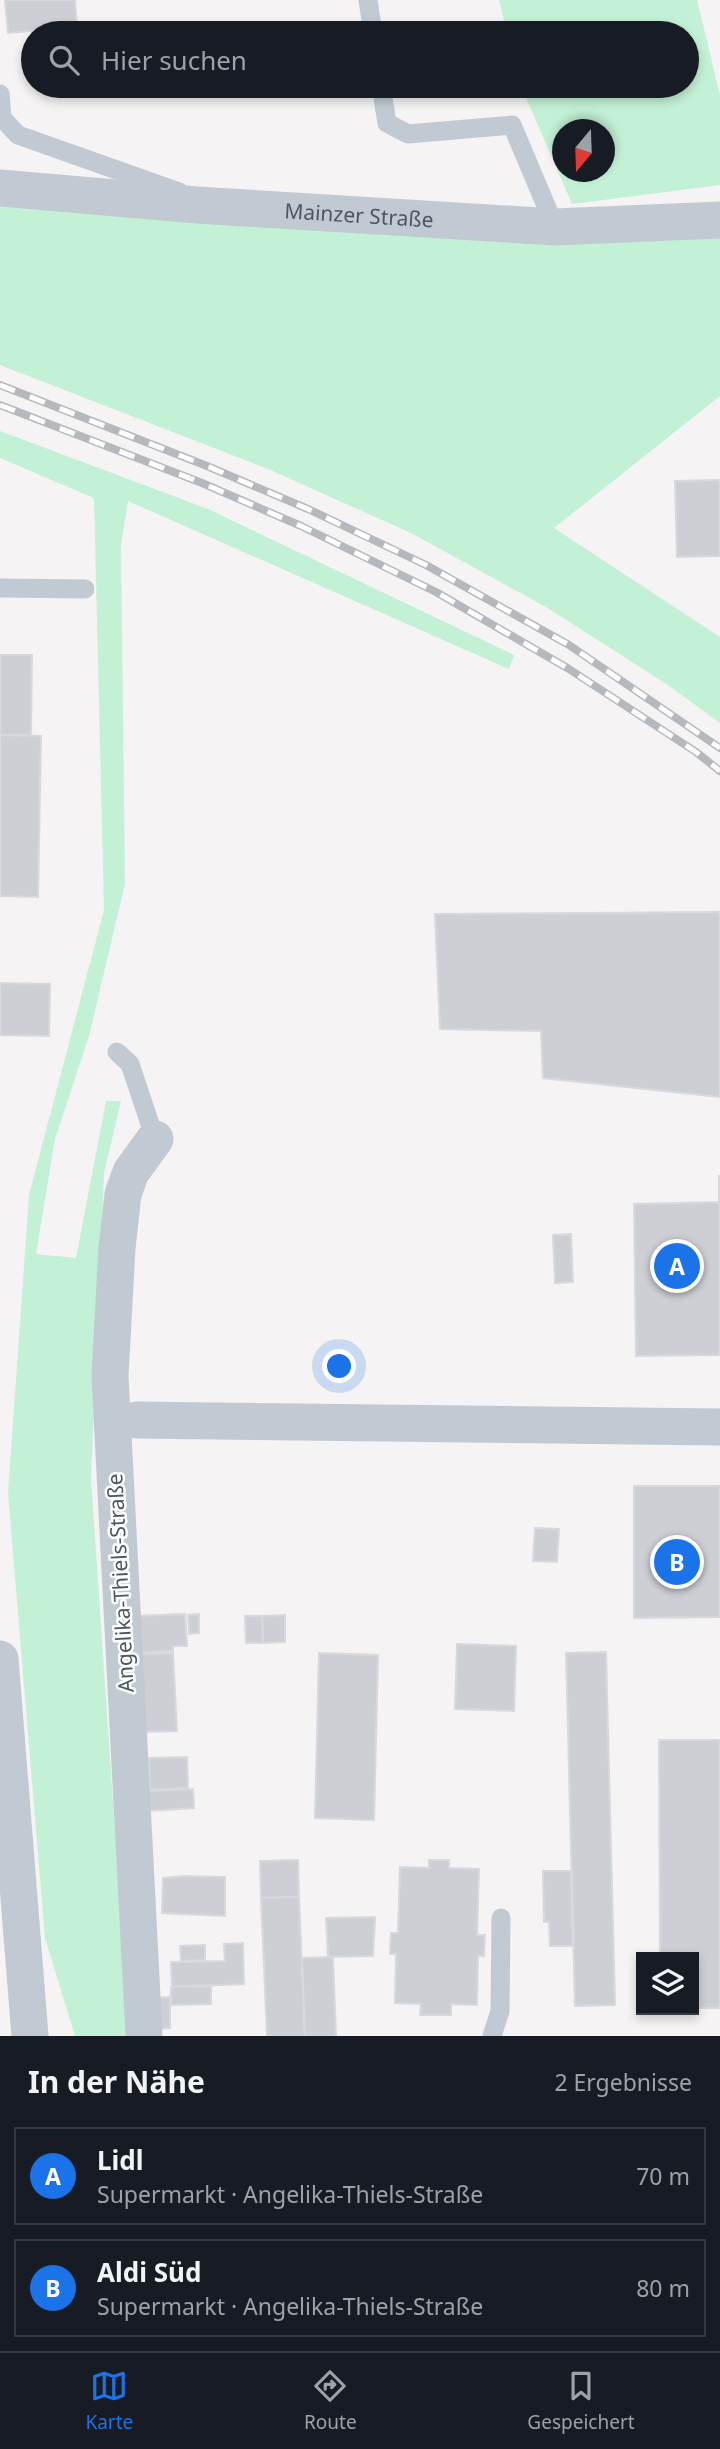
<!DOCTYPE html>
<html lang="de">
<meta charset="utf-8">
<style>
:root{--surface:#171b24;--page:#20242c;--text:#f1f3f6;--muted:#9ea1a6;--line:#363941;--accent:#1a73e8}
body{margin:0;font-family:"Noto Sans",sans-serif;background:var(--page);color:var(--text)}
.controls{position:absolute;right:21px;bottom:21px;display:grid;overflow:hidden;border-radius:0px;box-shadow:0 4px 10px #0003}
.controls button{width:63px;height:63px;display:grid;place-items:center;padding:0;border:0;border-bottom:2px solid var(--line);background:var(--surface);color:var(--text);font:35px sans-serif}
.compass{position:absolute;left:552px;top:119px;width:63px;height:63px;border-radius:50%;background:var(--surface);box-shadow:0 4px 10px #0003;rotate:199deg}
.you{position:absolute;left:340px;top:1367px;width:24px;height:24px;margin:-18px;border:5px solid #fff;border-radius:50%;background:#1a73e8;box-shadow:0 0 0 10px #1a73e833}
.badge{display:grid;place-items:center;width:46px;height:46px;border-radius:50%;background:var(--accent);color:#fff;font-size:23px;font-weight:700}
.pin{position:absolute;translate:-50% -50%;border:4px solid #fff;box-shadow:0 2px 7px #0006}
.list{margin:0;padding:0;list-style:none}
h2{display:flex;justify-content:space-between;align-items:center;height:91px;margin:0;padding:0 28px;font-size:30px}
h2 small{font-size:23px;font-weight:400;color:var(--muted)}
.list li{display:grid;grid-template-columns:46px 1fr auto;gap:21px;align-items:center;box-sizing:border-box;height:98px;margin:0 14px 14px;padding:0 14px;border:2px solid var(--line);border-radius:0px}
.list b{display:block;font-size:26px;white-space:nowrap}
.list p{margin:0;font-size:23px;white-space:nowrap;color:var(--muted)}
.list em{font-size:23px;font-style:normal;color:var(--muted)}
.icon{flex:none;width:38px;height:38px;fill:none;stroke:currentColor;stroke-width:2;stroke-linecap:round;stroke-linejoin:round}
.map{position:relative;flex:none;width:720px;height:2036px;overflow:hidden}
.search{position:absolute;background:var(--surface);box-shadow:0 4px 10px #0003;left:21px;right:21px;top:21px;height:77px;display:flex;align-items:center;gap:18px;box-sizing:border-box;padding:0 24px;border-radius:38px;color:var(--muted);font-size:26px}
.sheet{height:315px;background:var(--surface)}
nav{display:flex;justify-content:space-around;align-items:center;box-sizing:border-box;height:98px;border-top:2px solid var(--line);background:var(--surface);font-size:19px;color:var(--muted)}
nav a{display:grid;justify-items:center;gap:4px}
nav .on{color:var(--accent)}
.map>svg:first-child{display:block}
.green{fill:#c3f1d5;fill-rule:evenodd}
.building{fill:#cdcfd5;stroke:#d7d9de;stroke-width:2}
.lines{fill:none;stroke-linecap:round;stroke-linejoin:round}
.service{stroke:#c1cad2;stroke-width:19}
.minor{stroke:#c1cad2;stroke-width:37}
.rail-casing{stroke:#b5b8bd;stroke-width:8}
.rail{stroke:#fff;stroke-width:5;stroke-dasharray:16;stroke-linecap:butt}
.labels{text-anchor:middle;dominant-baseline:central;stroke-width:5;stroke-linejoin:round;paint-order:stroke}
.street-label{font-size:21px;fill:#4a5661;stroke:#fff}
</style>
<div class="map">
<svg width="720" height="2036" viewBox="0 0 720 2036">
<rect width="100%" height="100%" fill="#f5f3f3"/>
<!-- green -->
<g class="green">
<path d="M 499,0 L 697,0 L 720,95 L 720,185 L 572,204 L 521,86 L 687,86 L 687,33 L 507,33 ZM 562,130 L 604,130 L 604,172 L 562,172 Z"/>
<path d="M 0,195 L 720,235 L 720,396 L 554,528 L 720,637 L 720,723 L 668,685 L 546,607 L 411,533 L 268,469 L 0,365 Z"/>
<path d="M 0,431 L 208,509 L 514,655 L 509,669 L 128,501 L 121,545 L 125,884 L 89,1036 L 55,1139 L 36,1254 L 76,1258 L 106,1101 L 121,1101 L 104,1173 L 91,1479 L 129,2036 L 75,2036 L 45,1938 L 8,1493 L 29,1195 L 104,910 L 94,498 L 0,458 Z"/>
</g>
<!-- building -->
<g class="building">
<path d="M 5,0 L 75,0 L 77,27 L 8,33 Z"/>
<path d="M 720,480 L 720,556 L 677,557 L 675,481 Z"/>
<path d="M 0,655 L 32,655 L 31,736 L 0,735 Z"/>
<path d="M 0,735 L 41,736 L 38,897 L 0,896 Z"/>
<path d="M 720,912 L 720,1097 L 543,1078 L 541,1031 L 440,1029 L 435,914 Z"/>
<path d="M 0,983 L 50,984 L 49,1036 L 0,1035 Z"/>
<path d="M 719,1176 L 720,1176 L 720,1355 L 636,1356 L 634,1204 L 719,1202 Z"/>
<path d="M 571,1234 L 573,1282 L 555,1283 L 553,1235 Z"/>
<path d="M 634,1486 L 720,1486 L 720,1617 L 634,1618 Z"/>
<path d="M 535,1528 L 559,1529 L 557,1562 L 533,1561 Z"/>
<path d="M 185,1614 L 187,1646 L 173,1646 L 173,1651 L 139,1653 L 138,1616 Z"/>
<path d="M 199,1614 L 199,1633 L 189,1634 L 188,1615 Z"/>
<path d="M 285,1615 L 285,1642 L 263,1643 L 262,1616 Z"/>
<path d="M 245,1616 L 262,1616 L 263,1643 L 246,1643 Z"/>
<path d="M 457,1644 L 516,1646 L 514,1711 L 455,1709 Z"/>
<path d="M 606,1652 L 615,2005 L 575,2006 L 566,1653 Z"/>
<path d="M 173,1653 L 177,1731 L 142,1732 L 139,1654 Z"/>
<path d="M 319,1653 L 378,1655 L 374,1820 L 315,1818 Z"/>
<path d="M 659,1740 L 720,1740 L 720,2008 L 694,2008 L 694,1957 L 660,1957 Z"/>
<path d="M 187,1757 L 188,1788 L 150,1790 L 149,1758 Z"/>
<path d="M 193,1789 L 194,1808 L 147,1811 L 146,1791 Z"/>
<path d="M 298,1860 L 299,1897 L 261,1898 L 260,1861 Z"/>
<path d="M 429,1860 L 449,1860 L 449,1868 L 479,1869 L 477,1935 L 485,1935 L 484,1956 L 478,1956 L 477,2005 L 451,2004 L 451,2015 L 420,2015 L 421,2004 L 395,2003 L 396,1954 L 390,1954 L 391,1933 L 398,1933 L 400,1867 L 429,1868 Z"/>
<path d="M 543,1871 L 571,1871 L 573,1946 L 550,1946 L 549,1922 L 544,1922 Z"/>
<path d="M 185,1876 L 225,1877 L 225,1916 L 162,1913 L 163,1878 Z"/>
<path d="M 299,1897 L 305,2036 L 267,2036 L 261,1898 Z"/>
<path d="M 375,1917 L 373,1956 L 328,1957 L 326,1918 Z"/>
<path d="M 243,1943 L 244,1984 L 172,1987 L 171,1962 L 225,1961 L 224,1944 Z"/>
<path d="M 205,1945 L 205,1960 L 181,1961 L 180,1946 Z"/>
<path d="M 333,1957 L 336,2036 L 305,2036 L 302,1958 Z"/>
<path d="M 211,1986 L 211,2004 L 171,2005 L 171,1987 Z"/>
<path d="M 170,1997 L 170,2028 L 155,2029 L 155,1998 Z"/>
</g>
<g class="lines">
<!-- service -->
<g class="service">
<path d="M 368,0 L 373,33"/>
<path d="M 381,86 L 387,123 L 408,134 L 512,125 L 555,227"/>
<path d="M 0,94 L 2,118 L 18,135 L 179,192"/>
<path d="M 0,588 L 85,589"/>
<path d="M 117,1052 L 130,1064 L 155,1139"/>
<path d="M 492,2036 L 500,2011 L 501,1918"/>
</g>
<!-- minor -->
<g class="minor">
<path id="s1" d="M 0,188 L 197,205 L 555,227 L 720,220"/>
<path d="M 137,1420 L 720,1427"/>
<path d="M 0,1659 L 30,2036"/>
<path d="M 144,2036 L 110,1376 L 117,1248 L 123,1194 L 131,1172 L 155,1139"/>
</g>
<defs>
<g id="rail">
<path d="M 0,385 L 207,466 L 308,509 L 426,565 L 569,645 L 720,748"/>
<path d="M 0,405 L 202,483 L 301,526 L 436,592 L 569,669 L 696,752 L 720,771"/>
</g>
</defs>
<!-- rail casing -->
<use href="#rail" class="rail-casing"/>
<!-- rail -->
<use href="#rail" class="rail"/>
</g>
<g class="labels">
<!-- street labels -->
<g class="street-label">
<text stroke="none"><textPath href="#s1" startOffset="360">Mainzer Straße</textPath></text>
<text transform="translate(120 1583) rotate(-93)">Angelika-Thiels-Straße</text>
</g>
</g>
</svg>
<div class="controls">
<button><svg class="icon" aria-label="layers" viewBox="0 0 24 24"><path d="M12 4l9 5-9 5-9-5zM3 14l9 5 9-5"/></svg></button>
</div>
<svg class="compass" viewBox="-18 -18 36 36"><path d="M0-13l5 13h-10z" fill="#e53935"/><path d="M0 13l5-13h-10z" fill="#9ea1a6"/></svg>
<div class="you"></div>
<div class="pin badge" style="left:677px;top:1266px">A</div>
<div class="pin badge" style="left:677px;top:1562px">B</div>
<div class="search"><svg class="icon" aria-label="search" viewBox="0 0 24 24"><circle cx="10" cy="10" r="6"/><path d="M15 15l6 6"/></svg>Hier suchen</div>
</div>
<section class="sheet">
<h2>In der Nähe<small>2 Ergebnisse</small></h2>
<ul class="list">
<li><span class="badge">A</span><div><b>Lidl</b><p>Supermarkt · Angelika-Thiels-Straße</p></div><em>70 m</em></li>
<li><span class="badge">B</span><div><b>Aldi Süd</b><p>Supermarkt · Angelika-Thiels-Straße</p></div><em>80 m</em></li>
</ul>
</section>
<nav>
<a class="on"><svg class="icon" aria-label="map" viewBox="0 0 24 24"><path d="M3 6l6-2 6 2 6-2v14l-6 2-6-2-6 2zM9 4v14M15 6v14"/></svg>Karte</a>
<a><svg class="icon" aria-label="directions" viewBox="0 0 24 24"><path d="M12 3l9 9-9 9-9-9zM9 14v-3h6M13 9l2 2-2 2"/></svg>Route</a>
<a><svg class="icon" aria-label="saved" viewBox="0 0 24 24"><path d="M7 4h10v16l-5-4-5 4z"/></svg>Gespeichert</a>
</nav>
